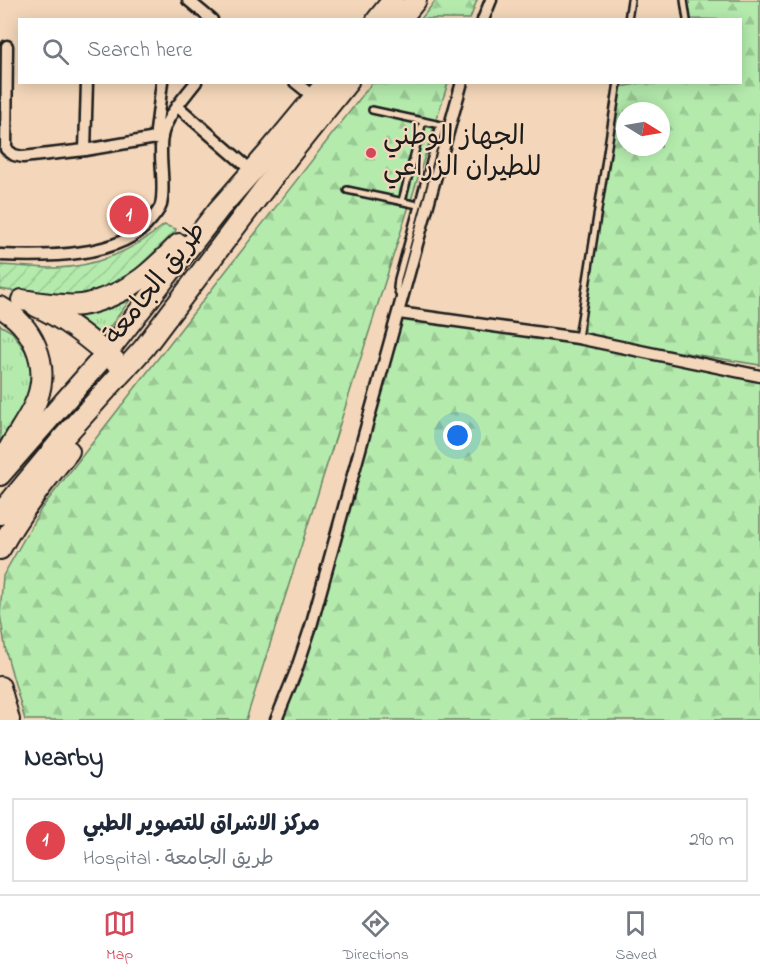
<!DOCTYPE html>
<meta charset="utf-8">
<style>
:root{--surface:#fff;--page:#f6f6f7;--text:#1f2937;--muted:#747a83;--line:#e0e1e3;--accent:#d1495b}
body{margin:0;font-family:"Indie Flower","Playpen Sans Arabic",sans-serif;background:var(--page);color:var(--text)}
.compass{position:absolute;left:616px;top:102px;width:54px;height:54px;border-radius:50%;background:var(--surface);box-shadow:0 3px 15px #0003;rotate:101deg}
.you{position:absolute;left:458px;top:436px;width:21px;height:21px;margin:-15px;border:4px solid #fff;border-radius:50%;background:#1a73e8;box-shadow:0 0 0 9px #1a73e833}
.badge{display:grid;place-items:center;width:39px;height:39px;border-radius:50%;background:var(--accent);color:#fff;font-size:20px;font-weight:700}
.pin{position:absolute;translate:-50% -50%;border:3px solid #fff;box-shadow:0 2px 6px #0006}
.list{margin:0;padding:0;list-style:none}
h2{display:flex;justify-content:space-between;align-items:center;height:78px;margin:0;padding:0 24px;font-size:26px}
h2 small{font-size:20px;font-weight:400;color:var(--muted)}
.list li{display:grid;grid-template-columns:39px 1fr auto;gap:18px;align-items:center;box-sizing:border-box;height:84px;margin:0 12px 12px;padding:0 12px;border:2px solid var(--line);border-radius:0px}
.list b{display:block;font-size:22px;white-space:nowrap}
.list p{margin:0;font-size:20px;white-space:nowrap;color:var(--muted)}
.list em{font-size:20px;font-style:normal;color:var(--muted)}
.icon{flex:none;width:33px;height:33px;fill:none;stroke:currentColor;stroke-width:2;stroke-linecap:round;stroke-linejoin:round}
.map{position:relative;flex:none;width:760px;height:720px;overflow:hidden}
.search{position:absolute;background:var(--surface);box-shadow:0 3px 15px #0003;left:18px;right:18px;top:18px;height:66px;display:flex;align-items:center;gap:15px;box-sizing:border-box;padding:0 21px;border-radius:0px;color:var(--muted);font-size:22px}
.sheet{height:174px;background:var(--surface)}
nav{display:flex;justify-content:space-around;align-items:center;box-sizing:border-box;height:84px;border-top:2px solid var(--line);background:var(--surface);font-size:16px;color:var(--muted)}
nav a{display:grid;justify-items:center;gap:3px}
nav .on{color:var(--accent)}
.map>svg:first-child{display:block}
.grass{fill:url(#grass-tufts);stroke:#688464;stroke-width:1.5}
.forest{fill:url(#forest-firs);stroke:#688464;stroke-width:1.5;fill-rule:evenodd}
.garden{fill:url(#garden-furrows);stroke:#688464;stroke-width:1.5}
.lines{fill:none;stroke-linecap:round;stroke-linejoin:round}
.lane-casing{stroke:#1c1c1c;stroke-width:10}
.street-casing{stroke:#1c1c1c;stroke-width:15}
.highway-casing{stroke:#1c1c1c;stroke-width:24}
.lane{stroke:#f4d7ba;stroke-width:5}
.street{stroke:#f4d7ba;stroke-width:10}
.highway{stroke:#f4d7ba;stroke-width:20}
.poi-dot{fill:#d1495b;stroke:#f4d7ba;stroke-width:2}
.labels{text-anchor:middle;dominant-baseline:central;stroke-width:4.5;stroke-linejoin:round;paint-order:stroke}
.poi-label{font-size:27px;fill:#1c1c1c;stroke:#f4d7ba;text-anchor:start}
.street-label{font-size:27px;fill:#1c1c1c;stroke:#f4d7ba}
</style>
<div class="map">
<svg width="760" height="720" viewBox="0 0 760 720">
<defs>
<pattern id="grass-tufts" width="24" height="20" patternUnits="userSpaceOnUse" patternTransform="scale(1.5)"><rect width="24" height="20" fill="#b4ebad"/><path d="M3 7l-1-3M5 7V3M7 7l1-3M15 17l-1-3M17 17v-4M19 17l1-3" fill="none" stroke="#9ac994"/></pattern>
<pattern id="forest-firs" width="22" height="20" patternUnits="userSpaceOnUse" patternTransform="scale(1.5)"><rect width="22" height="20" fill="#b4ebad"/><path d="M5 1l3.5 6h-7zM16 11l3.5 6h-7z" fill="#9ac994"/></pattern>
<pattern id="garden-furrows" width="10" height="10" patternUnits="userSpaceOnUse" patternTransform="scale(1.5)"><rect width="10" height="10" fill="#b4ebad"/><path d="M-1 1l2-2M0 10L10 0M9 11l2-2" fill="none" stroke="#9ac994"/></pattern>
</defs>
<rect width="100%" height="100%" fill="#f4d7ba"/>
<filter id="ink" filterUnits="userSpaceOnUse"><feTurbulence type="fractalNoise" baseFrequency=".0167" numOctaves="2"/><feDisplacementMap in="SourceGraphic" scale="12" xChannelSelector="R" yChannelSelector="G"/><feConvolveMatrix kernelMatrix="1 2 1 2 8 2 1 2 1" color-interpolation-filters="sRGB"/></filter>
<g filter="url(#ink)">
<!-- grass -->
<g class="grass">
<path d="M 136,292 L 100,340 L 53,309 Z"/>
<path d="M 0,325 L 12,332 L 28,355 L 32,374 L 26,406 L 0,448 Z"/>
</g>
<!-- forest -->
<g class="forest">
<path d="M 436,0 L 477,0 L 470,19 L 421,19 Z"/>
<path d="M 685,0 L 760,0 L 760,365 L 594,338 L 585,332 L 584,319 L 619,91 L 623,86 L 627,86 L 640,83 L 740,82 L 740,20 L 689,19 ZM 625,111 L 661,111 L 661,147 L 625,147 Z"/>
<path d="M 372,83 L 448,83 L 246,720 L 25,720 L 6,652 L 0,614 L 3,576 L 41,509 Z"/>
<path d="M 399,313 L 760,376 L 760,720 L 276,720 L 296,671 Z"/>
</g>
<!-- garden -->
<path class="garden" d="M 164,225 L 176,229 L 170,250 L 124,289 L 63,300 L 0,289 L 0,265 C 19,266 38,268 56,268 C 96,267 134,250 164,225 Z"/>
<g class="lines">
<defs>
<g id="lane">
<path d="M 684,0 L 687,20"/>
<path d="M 628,20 L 631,0"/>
<path d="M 372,110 L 450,127"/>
<path d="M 347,190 L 418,205"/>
<path d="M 402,201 L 423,121"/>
<path d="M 400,297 L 397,288 L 398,279 L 440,125"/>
<path d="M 578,338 L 618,82"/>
</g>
<g id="street">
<path d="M 188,0 L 212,20"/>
<path d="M 483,20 L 491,0"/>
<path d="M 7,46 L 6,149 L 14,155 L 23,157 L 85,150 L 162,137"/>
<path d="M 295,82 L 315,98"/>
<path d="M 177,106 L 252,171"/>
<path d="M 155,139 L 162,82"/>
<path d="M 85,150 L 87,82"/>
<path d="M 0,255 C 43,257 122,258 151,220 C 155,215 159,211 161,205 C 166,183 158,158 162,136 C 167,115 183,99 196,82"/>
<path d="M 399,313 L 578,338 L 760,376"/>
<path d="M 276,720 L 296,671 L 311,626 L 462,82"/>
</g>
<g id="highway">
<path d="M 377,20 L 393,0"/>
<path d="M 400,20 L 416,0"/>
<path d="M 22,300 C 41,303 62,307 82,305 C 88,304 94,302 100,300 C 136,288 153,270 179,244"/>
<path d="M 36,306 C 66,319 90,340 115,361"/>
<path d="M 0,307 C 33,326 50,363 37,399 C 29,420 14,437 5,457"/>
<path d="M 0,475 L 106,354 L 219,209 L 269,152 L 327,82"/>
<path d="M 0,514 L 62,439 L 144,348 L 288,157 L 348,82"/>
<path d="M 0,549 C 19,514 44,482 69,451"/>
<path d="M 0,687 L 9,720"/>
</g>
</defs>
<!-- lane casing -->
<use href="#lane" class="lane-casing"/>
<!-- street casing -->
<use href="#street" class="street-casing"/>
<!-- highway casing -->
<use href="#highway" class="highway-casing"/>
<!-- lane -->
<use href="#lane" class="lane"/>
<!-- street -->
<use href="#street" class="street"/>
<!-- highway -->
<use href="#highway" class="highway"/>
</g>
</g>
<!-- markers -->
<circle class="poi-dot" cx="371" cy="153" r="6"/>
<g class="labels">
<!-- poi labels -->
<g class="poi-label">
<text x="383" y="137">الجهاز الوطني<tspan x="383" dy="31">للطيران الزراعي</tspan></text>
</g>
<!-- street labels -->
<g class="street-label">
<text transform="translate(156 284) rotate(-52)">طريق الجامعة</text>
</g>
</g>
</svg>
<svg class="compass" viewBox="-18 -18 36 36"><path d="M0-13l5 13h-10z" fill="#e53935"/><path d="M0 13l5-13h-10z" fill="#747a83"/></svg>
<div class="you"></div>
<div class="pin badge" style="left:129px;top:215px;background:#e0444e">1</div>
<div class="search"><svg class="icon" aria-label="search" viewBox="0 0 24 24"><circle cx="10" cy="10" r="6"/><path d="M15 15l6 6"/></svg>Search here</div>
</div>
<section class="sheet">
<h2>Nearby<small></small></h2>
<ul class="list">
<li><span class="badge" style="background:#e0444e">1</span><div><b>مركز الاشراق للتصوير الطبي</b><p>Hospital · طريق الجامعة</p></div><em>290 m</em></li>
</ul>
</section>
<nav>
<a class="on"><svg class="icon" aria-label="map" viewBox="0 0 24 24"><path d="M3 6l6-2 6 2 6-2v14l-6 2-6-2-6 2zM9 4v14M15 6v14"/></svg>Map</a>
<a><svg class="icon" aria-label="directions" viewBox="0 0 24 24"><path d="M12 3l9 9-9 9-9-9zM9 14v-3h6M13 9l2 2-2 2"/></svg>Directions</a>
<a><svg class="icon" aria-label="saved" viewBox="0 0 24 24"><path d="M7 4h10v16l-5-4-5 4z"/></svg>Saved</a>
</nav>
